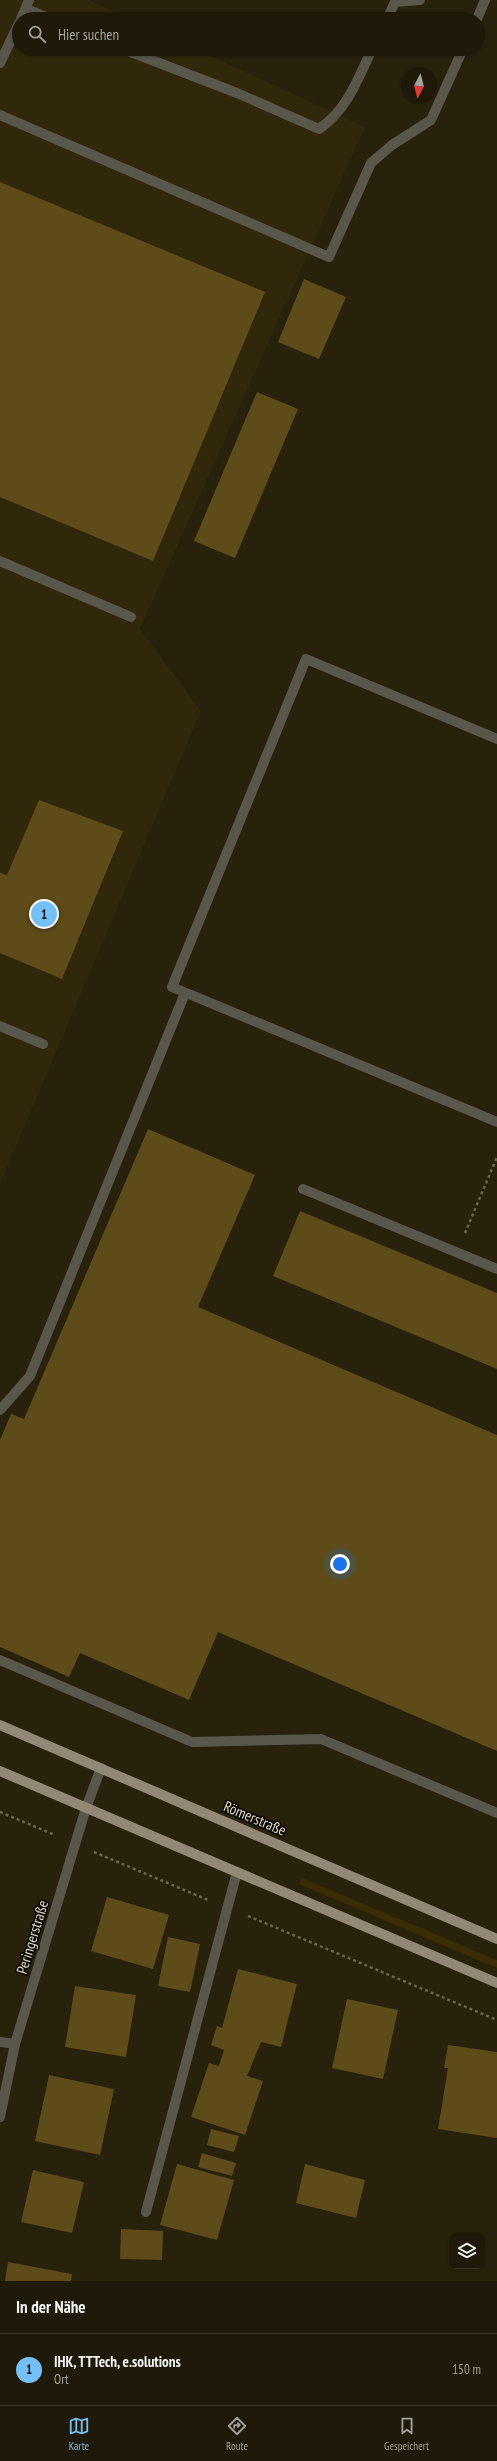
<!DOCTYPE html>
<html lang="de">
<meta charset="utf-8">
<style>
:root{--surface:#1e1909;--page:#2b2617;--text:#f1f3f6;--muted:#a1a09c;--line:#3c382a;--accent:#75c0f6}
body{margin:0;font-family:"PT Sans Narrow",sans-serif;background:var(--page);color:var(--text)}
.controls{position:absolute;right:12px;bottom:12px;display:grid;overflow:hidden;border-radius:8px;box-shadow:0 1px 3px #0004}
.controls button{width:36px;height:36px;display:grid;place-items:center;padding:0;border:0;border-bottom:1px solid var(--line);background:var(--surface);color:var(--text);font:20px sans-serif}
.compass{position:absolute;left:401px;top:68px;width:36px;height:36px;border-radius:50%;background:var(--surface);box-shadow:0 1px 3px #0004;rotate:187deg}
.you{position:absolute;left:340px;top:1564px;width:14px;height:14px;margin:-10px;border:3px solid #fff;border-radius:50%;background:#1a73e8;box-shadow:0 0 0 6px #1a73e833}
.badge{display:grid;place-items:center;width:26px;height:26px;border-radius:50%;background:var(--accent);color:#111;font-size:13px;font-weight:700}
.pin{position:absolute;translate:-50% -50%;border:2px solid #fff;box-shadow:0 1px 4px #0006}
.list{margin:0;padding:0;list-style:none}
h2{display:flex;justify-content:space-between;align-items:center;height:52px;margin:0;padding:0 16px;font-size:17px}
h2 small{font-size:13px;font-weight:400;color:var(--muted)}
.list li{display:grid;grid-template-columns:26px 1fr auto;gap:12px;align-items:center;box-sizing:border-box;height:72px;padding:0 16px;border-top:1px solid var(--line)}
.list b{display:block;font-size:15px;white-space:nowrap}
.list p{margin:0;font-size:13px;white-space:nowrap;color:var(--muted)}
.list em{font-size:13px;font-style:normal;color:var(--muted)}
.icon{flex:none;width:22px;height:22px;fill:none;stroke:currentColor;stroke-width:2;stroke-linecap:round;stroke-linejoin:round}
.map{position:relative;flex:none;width:497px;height:2281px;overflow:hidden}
.search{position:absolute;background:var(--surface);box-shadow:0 1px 3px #0004;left:12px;right:12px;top:12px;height:44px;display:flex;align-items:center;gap:10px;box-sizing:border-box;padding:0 14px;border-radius:22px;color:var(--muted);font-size:15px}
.sheet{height:124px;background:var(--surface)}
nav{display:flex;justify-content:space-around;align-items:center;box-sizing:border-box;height:56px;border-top:1px solid var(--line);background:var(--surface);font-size:11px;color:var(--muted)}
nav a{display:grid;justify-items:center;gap:2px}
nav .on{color:var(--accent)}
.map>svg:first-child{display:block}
.built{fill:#31270a}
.green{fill:#3b2d01}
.building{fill:#5d4b19}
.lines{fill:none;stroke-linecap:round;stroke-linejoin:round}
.path{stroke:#6a6452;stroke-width:2.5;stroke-dasharray:3 3;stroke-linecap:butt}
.minor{stroke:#59564c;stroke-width:10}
.major{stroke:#918976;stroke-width:10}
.labels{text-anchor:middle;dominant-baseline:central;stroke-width:3.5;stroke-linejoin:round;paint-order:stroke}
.street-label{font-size:15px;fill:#dfdace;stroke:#0e0b04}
</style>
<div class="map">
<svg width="497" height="2281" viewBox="0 0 497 2281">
<rect width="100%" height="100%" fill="#28210c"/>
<!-- built -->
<path class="built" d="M 0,0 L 89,0 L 130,19 L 19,19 L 19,49 L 196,49 L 365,127 L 140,629 L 201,711 L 0,1184 Z"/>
<!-- green -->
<path class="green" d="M 302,1878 L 497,1960 L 497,1968 L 299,1884 Z"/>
<!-- building -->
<g class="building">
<path d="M 0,182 L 265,292 L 153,561 L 0,497 Z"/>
<path d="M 304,279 L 346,297 L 319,359 L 278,342 Z"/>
<path d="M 257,392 L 298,409 L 235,558 L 194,541 Z"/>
<path d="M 39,800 L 123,831 L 62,979 L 0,953 L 0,873 L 7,875 Z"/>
<path d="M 148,1129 L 255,1175 L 198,1307 L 497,1435 L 497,1751 L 218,1632 L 189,1700 L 80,1653 L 69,1677 L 0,1647 L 0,1440 L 11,1414 L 24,1419 Z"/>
<path d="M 300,1211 L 497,1293 L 497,1369 L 273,1276 Z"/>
<path d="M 107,1897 L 169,1915 L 153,1969 L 91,1951 Z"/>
<path d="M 168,1937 L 200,1944 L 190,1992 L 158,1986 Z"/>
<path d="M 238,1969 L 297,1984 L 281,2047 L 261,2042 L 247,2076 L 263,2081 L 245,2135 L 191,2117 L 209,2063 L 219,2066 L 224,2050 L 211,2045 L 217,2026 L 222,2028 Z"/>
<path d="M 75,1986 L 136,1995 L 126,2057 L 65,2047 Z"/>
<path d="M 347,1999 L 398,2010 L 383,2079 L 332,2068 Z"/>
<path d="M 448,2045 L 497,2052 L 497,2138 L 438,2129 L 448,2068 L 444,2068 Z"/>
<path d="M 49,2075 L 114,2089 L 100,2155 L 35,2141 Z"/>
<path d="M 211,2129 L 239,2136 L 234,2152 L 207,2145 Z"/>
<path d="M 202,2153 L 236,2163 L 232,2176 L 198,2167 Z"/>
<path d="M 177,2164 L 234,2180 L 217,2240 L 160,2225 Z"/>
<path d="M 305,2164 L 365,2180 L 356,2218 L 296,2203 Z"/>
<path d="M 33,2170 L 84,2182 L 72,2233 L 21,2222 Z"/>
<path d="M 121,2229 L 163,2231 L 162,2260 L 120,2259 Z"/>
<path d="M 8,2262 L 72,2274 L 71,2281 L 5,2281 Z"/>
</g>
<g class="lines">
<!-- path -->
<g class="path">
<path d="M 465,1233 L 497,1157"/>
<path d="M 0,1812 L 55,1835"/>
<path d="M 94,1852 L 208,1900"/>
<path d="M 248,1916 L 497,2020"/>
</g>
<!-- minor -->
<g class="minor">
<path d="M 26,9 L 51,19"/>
<path d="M 21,19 L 29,0"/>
<path d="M 387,19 L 395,2 L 420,0"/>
<path d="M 477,19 L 485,0"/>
<path d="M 123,49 L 237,93 L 319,129 C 347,110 358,79 372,49"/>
<path d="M 0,63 L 19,23"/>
<path d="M 0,115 L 329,257 L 371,163 L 392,145 L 431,120 L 463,49"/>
<path d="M 0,561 L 131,617"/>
<path d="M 497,739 L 306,659 L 172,987 L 497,1122"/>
<path d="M 0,1026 L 43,1044"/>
<path d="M 303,1189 L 497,1269"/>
<path d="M 0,1410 L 30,1376 L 185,993"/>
<path d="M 0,1660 L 192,1742 L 321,1739 L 497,1813"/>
<path d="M 0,2042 L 15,2044"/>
<path d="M 0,2117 L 15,2044 L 86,1808 L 101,1768"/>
<path d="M 146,2212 L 237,1872"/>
</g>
<!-- major -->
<g class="major">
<path d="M 0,1725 L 497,1939"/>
<path d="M 0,1771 L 497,1983"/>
</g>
</g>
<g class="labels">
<!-- street labels -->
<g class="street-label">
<text transform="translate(255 1818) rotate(23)">Römerstraße</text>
<text transform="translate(32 1937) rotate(-73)">Peringerstraße</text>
</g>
</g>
</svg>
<div class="controls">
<button><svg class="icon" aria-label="layers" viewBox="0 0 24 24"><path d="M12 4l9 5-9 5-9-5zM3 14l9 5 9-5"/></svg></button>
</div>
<svg class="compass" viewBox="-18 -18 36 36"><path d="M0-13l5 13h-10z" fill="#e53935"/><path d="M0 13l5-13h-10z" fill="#a1a09c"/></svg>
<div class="you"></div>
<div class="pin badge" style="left:44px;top:914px">1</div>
<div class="search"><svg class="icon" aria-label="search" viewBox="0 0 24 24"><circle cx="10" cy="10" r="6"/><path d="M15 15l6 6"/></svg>Hier suchen</div>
</div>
<section class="sheet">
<h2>In der Nähe<small></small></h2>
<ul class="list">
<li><span class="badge">1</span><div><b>IHK, TTTech, e.solutions</b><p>Ort</p></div><em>150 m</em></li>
</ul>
</section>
<nav>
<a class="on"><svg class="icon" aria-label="map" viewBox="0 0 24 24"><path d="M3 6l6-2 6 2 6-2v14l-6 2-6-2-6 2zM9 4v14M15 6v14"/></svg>Karte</a>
<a><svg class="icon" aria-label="directions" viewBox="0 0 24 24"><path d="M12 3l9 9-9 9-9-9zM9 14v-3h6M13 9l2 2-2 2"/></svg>Route</a>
<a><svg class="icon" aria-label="saved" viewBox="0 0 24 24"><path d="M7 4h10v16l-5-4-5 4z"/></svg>Gespeichert</a>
</nav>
